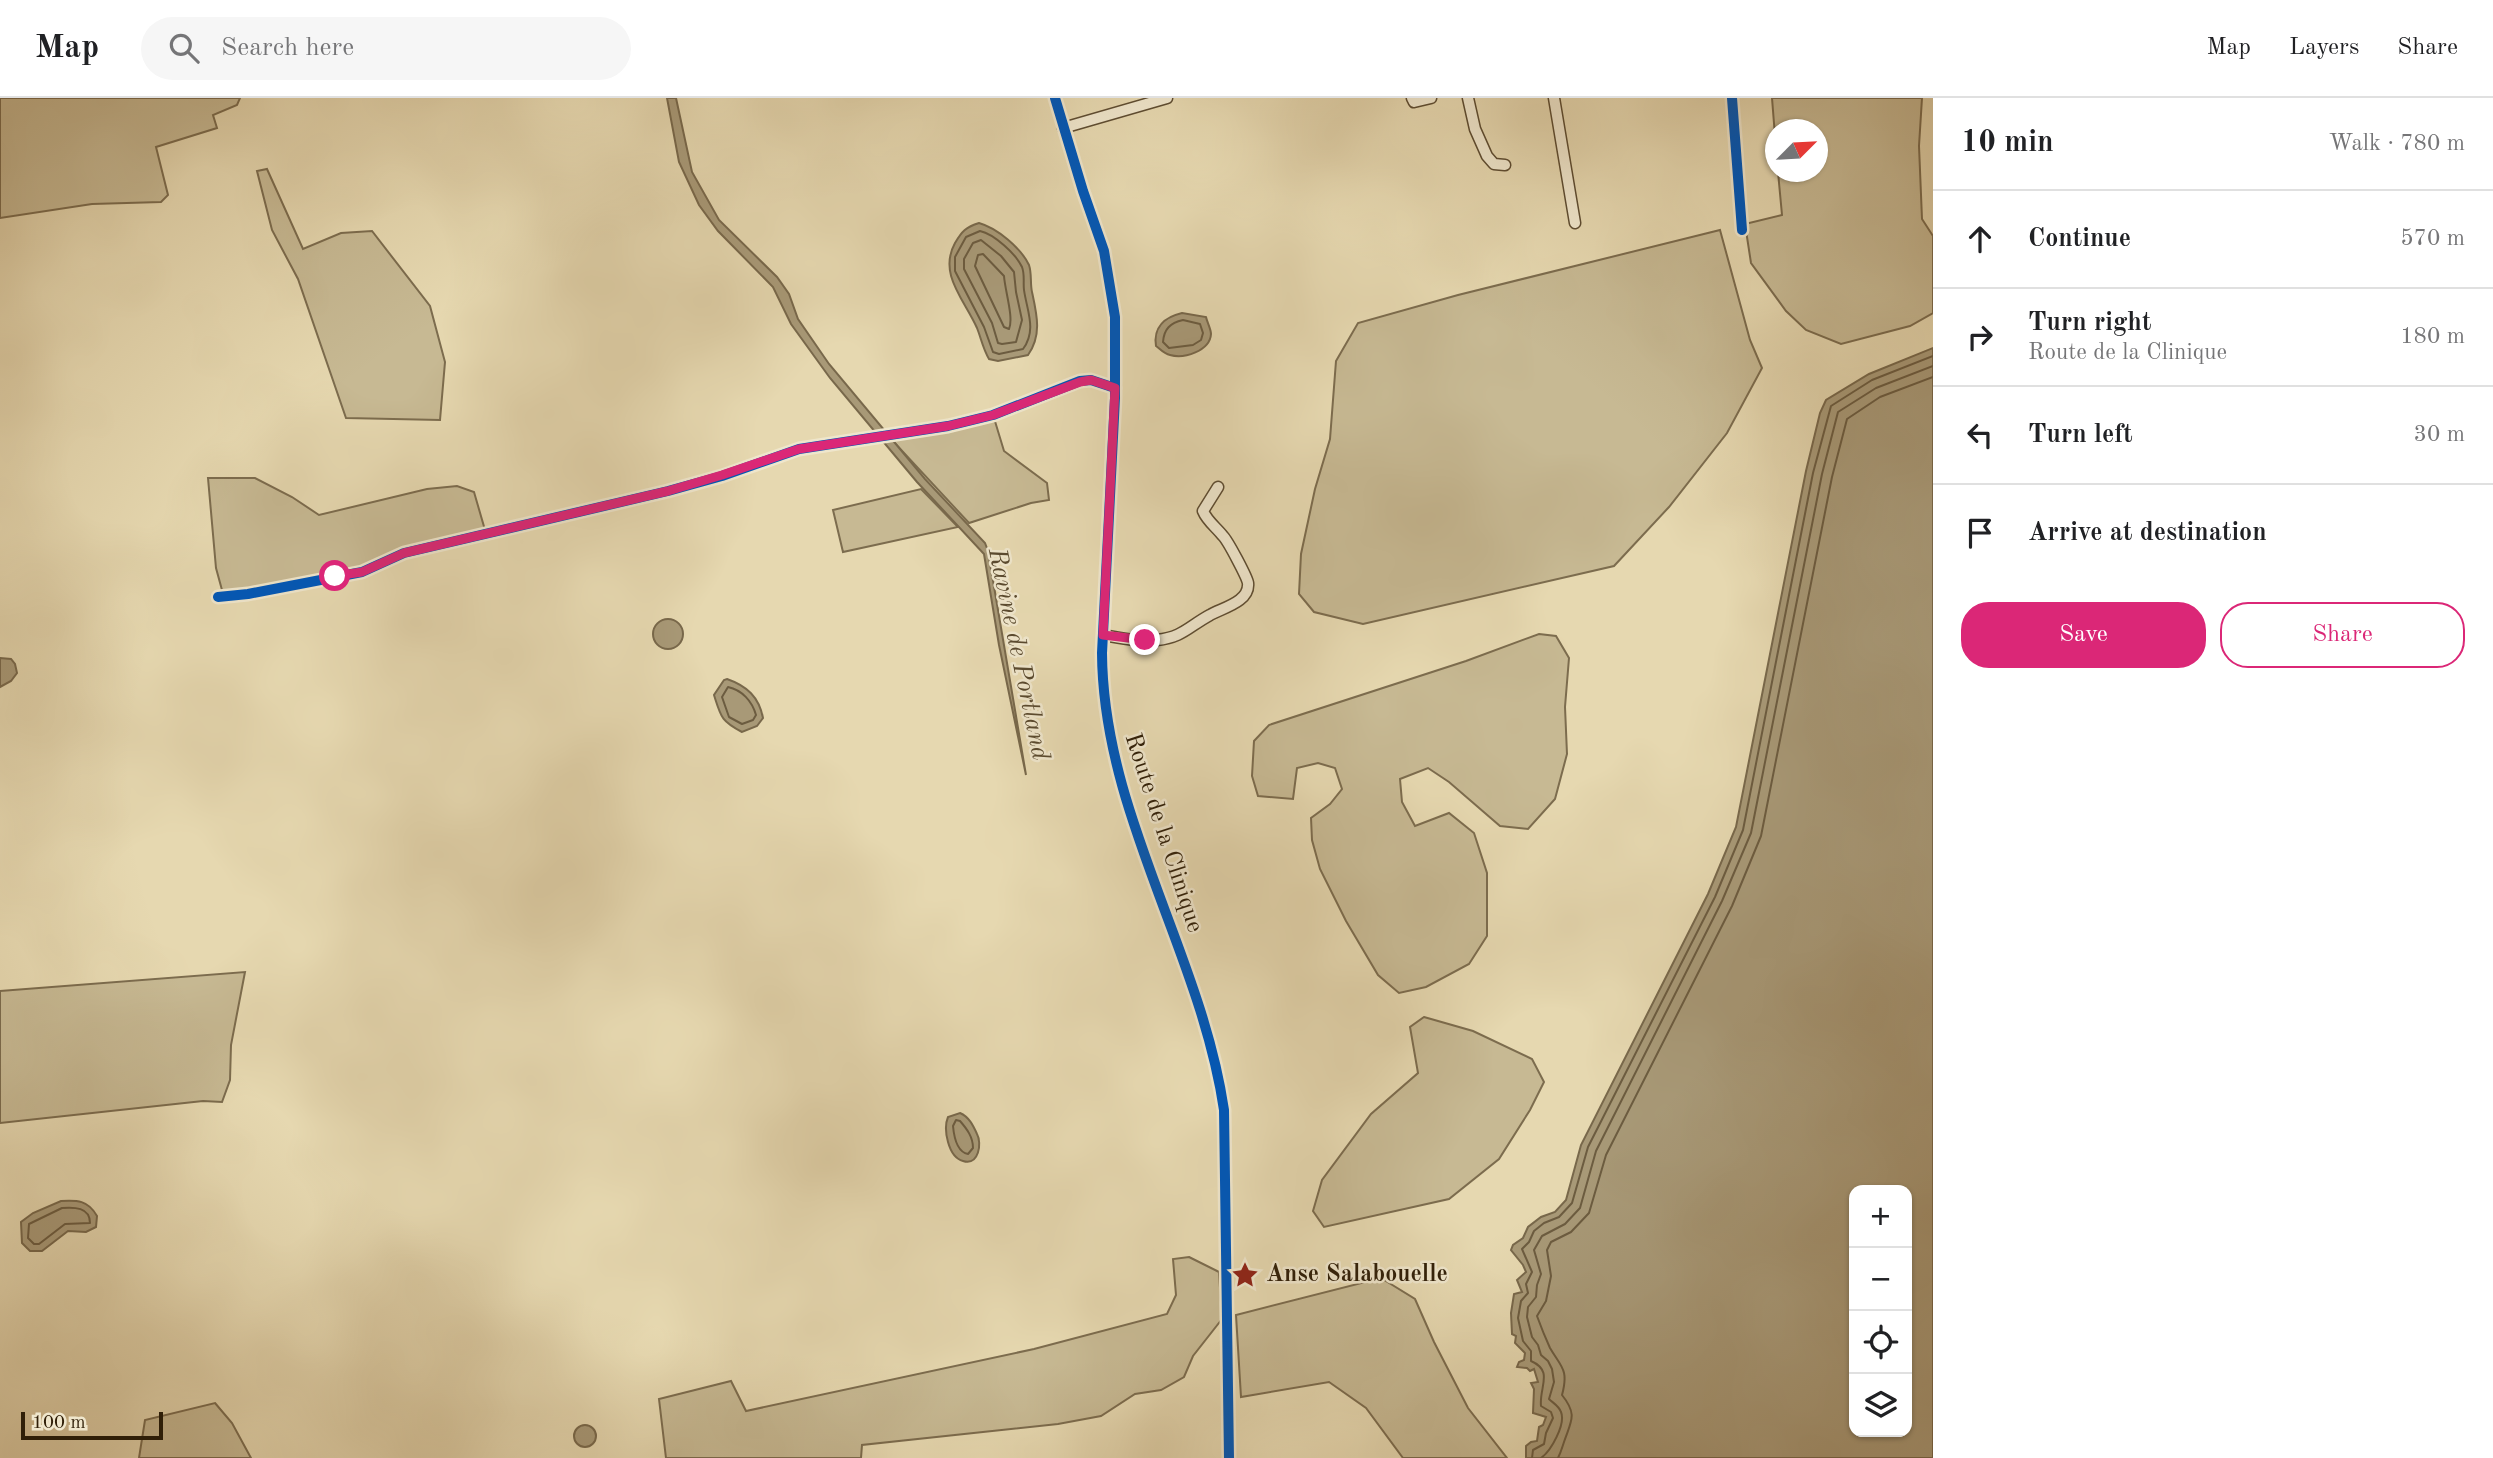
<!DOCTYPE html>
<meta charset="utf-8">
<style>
:root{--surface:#fff;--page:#f6f6f6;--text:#202124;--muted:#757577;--line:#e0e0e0;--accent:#db2777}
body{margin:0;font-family:"Old Standard TT",serif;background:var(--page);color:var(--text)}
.controls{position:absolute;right:21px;bottom:21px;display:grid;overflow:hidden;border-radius:14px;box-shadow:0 2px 5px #0004}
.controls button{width:63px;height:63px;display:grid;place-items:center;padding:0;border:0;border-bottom:2px solid var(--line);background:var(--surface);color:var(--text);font:35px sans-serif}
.compass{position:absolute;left:1765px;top:21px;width:63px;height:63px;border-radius:50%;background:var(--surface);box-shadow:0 2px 5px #0004;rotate:66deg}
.scale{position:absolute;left:21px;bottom:18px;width:142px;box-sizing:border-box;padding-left:7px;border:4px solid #301f08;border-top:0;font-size:19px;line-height:24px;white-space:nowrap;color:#301f08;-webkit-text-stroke:5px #efe6cc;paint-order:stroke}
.stop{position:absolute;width:21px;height:21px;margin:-16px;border:5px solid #db2777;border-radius:50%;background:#fff}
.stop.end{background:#db2777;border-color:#fff;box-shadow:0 2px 7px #0008}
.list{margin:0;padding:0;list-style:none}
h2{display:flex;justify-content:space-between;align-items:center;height:91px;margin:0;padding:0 28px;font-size:30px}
h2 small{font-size:23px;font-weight:400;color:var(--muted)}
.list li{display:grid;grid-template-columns:46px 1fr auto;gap:21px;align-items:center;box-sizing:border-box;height:98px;padding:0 28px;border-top:2px solid var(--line)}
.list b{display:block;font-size:26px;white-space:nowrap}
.list p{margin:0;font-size:23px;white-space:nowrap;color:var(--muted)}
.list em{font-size:23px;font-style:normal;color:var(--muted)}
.actions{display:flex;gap:14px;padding:21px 28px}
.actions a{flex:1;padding:16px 0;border:2px solid var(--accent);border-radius:28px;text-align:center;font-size:24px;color:var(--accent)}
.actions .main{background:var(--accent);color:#fff}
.icon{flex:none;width:38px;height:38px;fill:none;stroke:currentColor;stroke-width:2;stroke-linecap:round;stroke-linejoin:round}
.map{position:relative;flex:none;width:1933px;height:1360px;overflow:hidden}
header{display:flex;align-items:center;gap:42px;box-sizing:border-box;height:98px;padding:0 35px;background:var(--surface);border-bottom:2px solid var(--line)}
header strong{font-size:33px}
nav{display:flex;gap:38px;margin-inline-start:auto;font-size:24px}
.search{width:490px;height:63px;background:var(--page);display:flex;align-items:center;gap:18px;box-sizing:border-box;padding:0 24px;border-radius:38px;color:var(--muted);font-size:26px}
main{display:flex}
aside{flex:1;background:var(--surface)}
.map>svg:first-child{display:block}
.green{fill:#c7b993;stroke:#7c6c4e;stroke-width:2}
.water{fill:#a89977;stroke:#78684b;stroke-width:2;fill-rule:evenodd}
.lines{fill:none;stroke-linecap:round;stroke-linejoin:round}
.shore{stroke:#6c5c40;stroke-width:2}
.street-casing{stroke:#5e4d32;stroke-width:13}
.street{stroke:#efe6cc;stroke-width:10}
.cycleway-casing{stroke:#efe6cc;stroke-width:15}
.cycleway{stroke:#0057b8;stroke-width:10}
.route{stroke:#db2777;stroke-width:9}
.labels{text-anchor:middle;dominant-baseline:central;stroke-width:5;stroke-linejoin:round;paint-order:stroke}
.street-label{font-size:24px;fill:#301f08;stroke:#efe6cc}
.poi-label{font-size:24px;font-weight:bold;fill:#301f08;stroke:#efe6cc;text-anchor:start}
.water-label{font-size:26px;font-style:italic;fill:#5a4a2f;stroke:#efe6cc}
</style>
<header>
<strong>Map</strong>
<div class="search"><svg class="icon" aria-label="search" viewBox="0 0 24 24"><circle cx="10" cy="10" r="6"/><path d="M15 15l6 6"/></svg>Search here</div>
<nav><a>Map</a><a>Layers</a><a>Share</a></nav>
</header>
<main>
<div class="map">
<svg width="1933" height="1360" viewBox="0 0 1933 1360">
<rect width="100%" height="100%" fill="#e6d8b0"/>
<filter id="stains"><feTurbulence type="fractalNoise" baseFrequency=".00286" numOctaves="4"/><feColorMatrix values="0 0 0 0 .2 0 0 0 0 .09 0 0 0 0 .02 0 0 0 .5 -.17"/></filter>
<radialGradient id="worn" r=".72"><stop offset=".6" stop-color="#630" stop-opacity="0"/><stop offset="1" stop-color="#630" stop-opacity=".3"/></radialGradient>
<!-- green -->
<g class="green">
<path d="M 0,0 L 240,0 L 237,7 L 213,17 L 217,30 L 156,49 L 168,97 L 161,104 L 92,106 L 0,120 Z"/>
<path d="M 1772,0 L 1922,0 L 1919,48 L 1922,121 L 1933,138 L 1933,215 L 1910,228 L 1841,246 L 1806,232 L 1786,213 L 1751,165 L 1745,126 L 1782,117 L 1778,74 L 1818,74 L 1818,32 L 1776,32 L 1775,38 Z"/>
<path d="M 267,71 L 303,151 L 341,135 L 372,133 L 430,208 L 445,264 L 440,322 L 346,320 L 298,181 L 272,132 L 257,73 Z"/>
<path d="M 1720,132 L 1750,242 L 1762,270 L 1727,335 L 1669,409 L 1614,468 L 1363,526 L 1314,514 L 1299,496 L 1301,456 L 1315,391 L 1330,341 L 1336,263 L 1358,225 L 1458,197 Z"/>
<path d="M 994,320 L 1004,353 L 1047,385 L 1049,402 L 1031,405 L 969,425 L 891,341 L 951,333 Z"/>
<path d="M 208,380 L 255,380 L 292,399 L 319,417 L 427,391 L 457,388 L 474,394 L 485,432 L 398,453 L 363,468 L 241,494 L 227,494 L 222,492 L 216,470 Z"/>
<path d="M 921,391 L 958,429 L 843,454 L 833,412 Z"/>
<path d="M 1539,536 L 1556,538 L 1569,560 L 1565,609 L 1567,656 L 1555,701 L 1528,731 L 1500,728 L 1449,684 L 1428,670 L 1400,681 L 1402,704 L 1415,728 L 1449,715 L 1474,735 L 1487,775 L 1487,838 L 1469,866 L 1426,889 L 1399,895 L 1378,877 L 1346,823 L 1320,771 L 1312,742 L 1311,720 L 1330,706 L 1342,691 L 1335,670 L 1318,665 L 1297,670 L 1293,701 L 1258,698 L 1252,678 L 1254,643 L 1269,627 L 1466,563 Z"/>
<path d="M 245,874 L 231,947 L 230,982 L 222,1004 L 203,1003 L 0,1025 L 0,893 Z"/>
<path d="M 1424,919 L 1473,933 L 1532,961 L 1544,984 L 1530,1012 L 1499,1061 L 1449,1101 L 1324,1129 L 1313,1113 L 1322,1082 L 1371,1016 L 1418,975 L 1410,929 Z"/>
<path d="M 1189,1159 L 1219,1174 L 1222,1221 L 1193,1258 L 1184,1279 L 1161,1292 L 1135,1296 L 1101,1318 L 1058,1326 L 862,1347 L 861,1360 L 666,1360 L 659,1301 L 731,1283 L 746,1313 L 1034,1251 L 1167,1216 L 1176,1197 L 1173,1161 Z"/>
<path d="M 1381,1180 L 1415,1201 L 1434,1244 L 1468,1310 L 1507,1360 L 1403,1360 L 1366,1310 L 1329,1284 L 1241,1299 L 1236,1217 Z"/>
<path d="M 215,1305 L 232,1325 L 251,1360 L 139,1360 L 145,1322 Z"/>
</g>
<!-- water -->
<g class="water">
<path d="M 667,0 L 676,0 L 692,74 L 719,122 L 777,179 L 789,196 L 798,221 L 829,266 L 925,381 L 985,445 L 988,453 L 1026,677 L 999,547 L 984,456 L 917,384 L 830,280 L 791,226 L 773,189 L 718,133 L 699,107 L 679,64 Z"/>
<path d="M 979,125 C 997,130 1021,150 1029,167 C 1032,176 1030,185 1032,194 C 1037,217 1042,237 1028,257 L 998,263 L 989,261 C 983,251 981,240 977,230 C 964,201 938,176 955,145 C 962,133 966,129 979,125 Z"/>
<path d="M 1182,215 L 1206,219 C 1207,224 1211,231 1211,236 C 1210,253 1184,261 1170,257 C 1164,256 1160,251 1156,248 C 1153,229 1165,219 1182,215 Z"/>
<path d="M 1933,250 L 1933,1360 L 1526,1360 L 1526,1348 L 1531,1344 L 1537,1343 L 1539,1329 L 1543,1327 L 1546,1319 L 1533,1315 L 1534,1291 L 1531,1285 L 1538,1284 L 1534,1271 L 1530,1273 L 1527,1270 L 1517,1269 L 1519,1264 L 1524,1262 L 1525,1255 L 1515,1245 L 1516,1238 L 1512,1236 L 1511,1215 L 1514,1196 L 1522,1194 L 1517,1182 L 1526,1174 L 1523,1167 L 1511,1152 L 1513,1147 L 1523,1140 L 1528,1129 L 1541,1119 L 1555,1114 L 1566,1102 L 1581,1047 L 1708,796 L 1736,729 L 1806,373 L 1820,315 L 1826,302 L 1869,276 ZM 1854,1092 L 1907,1092 L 1907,1334 L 1854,1334 Z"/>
<circle cx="668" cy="536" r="15"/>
<path d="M 0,560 L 11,561 L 15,566 L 17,575 L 11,583 L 0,589 Z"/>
<path d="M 727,581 C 747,588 759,599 763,620 L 757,628 L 742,634 C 721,623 721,619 714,597 L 724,582 Z"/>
<path d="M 960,1015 C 969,1019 973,1027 977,1036 C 982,1045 979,1068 963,1063 C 948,1059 943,1031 948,1019 Z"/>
<path d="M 61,1103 C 77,1102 88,1102 97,1118 L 96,1129 L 86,1134 L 68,1133 L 42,1153 L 30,1153 L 22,1145 L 21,1124 L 33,1115 Z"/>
<circle cx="585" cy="1338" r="11"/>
</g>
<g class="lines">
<!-- shore -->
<g class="shore">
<path d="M 980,133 C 994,136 1016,156 1022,169 C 1025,177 1023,184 1024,192 C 1027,213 1037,232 1023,251 L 999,256 L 993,254 L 984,229 L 955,173 L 955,159 L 966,139 Z"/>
<path d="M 981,142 L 1001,158 L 1014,174 L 1016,194 L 1022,222 L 1016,244 L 1002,246 L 998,245 L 992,225 L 964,171 L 964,161 L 973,145 Z"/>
<path d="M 983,156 L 1004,178 C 1005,193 1014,220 1009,231 L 1004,229 L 975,168 L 978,157 Z"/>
<path d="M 1183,222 L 1200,226 L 1203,235 L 1201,242 L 1193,247 L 1169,250 L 1163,244 C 1164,231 1170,225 1183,222 Z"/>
<path d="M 728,589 C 742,592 752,603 756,617 L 753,622 L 742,626 L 729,619 L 722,599 Z"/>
<path d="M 956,1022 L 960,1023 C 967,1031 973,1039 973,1050 L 968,1056 C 957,1054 954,1039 953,1028 Z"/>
<path d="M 62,1110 C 74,1109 90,1109 90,1125 L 65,1126 L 39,1146 L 34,1146 L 28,1140 L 29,1126 Z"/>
<path d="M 1532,1360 L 1533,1352 L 1544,1346 L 1546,1335 L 1553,1320 L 1551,1314 L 1541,1308 C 1539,1289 1554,1273 1531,1263 L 1531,1253 L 1523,1243 L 1518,1220 L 1521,1203 L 1528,1195 L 1526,1186 L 1532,1174 L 1522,1151 L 1529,1144 L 1534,1133 L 1544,1125 L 1559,1119 L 1572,1105 L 1588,1049 L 1715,799 L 1743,732 L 1813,375 L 1831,308 L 1872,282 L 1933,258"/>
<path d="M 1541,1360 C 1551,1353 1566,1326 1561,1314 C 1559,1308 1553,1305 1549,1301 L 1554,1284 L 1552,1271 L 1548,1263 L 1541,1257 L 1538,1247 L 1532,1239 L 1527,1219 L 1528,1209 L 1536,1199 L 1537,1187 L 1541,1176 L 1534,1152 L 1542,1138 L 1565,1126 L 1580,1110 L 1596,1053 L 1722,803 L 1751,735 L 1822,376 L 1838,314 L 1876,290 L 1933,268"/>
<path d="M 1558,1360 C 1561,1354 1562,1350 1564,1344 C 1571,1323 1578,1317 1562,1297 C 1569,1271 1561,1269 1550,1250 C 1545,1239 1541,1229 1537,1218 L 1546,1203 L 1551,1178 L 1547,1152 L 1551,1144 L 1571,1134 L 1589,1115 L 1606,1057 L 1732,808 L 1761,738 L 1832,379 L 1847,321 L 1880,299 L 1933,279"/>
</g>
<defs>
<g id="street">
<path d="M 1055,0 L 1083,93 L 1104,153 L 1115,219 L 1115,300 L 1102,555 C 1103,717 1201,855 1224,1012 L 1229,1360"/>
<path d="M 1412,0 L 1414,4 L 1431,0"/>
<path d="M 1468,0 L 1475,31 L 1487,58 L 1494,66 L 1505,67"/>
<path d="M 1554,0 L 1575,125"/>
<path d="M 1732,0 L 1742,132"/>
<path d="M 1063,30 L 1167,0"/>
<path d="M 218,499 L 248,496 L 362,474 L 404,455 L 668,393 L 722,378 L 799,351 L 948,328 L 993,317 L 1080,283 L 1091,282 L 1115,290"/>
<path d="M 1103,537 C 1121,540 1139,544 1157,542 C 1183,539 1188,529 1210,517 C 1222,510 1250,504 1248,485 C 1247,479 1228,443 1223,438 C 1216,429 1207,423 1203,413 L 1218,389"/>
</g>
</defs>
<!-- street casing -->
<use href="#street" class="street-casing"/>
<!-- street -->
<use href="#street" class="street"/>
<defs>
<g id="cycleway">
<path d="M 1055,0 L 1083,93 L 1104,153 L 1115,219 L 1115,300 L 1102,555 C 1103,717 1201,855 1224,1012 L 1229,1360"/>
<path d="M 1732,0 L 1742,132"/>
<path d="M 218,499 L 248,496 L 362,474 L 404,455 L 668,393 L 722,378 L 799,351 L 948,328 L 993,317 L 1080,283 L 1091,282 L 1115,290"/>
</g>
</defs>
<!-- cycleway casing -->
<use href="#cycleway" class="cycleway-casing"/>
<!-- cycleway -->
<use href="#cycleway" class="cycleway"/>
</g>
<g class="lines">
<!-- route -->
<path class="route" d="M 335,478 L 362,474 L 404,455 L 668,393 L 722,377 L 799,351 L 948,328 L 993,317 L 1080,284 L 1091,282 L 1115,290 L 1103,537 L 1145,542"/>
</g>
<!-- icons -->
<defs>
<symbol id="sight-bare" viewBox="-9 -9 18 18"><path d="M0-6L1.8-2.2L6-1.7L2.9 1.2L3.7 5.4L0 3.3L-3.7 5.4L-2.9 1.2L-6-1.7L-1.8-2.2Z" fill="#8f2418" stroke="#efe6cc" stroke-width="2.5" paint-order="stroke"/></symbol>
</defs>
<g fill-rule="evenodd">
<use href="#sight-bare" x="1226" y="1158" width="38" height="38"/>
</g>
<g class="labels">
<!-- street labels -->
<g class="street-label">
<text transform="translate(1163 735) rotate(72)">Route de la Clinique</text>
</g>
<!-- poi labels -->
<g class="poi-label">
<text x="1266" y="1177">Anse Salabouelle</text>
</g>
<!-- water labels -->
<g class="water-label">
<text transform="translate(1018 556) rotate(78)">Ravine de Portland</text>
</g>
</g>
<rect width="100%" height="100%" filter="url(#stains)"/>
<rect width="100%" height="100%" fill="url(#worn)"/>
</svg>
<div class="controls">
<button>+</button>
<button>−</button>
<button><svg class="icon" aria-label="locate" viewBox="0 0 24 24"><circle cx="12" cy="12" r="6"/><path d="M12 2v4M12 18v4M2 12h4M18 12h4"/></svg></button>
<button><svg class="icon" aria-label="layers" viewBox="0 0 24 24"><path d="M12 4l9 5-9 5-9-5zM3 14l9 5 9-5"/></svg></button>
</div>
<svg class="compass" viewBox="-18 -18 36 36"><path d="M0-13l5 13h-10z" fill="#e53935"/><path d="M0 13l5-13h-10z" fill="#757577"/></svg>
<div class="scale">100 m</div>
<div class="stop" style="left:335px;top:478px"></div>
<div class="stop end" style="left:1145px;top:542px"></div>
</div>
<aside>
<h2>10 min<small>Walk · 780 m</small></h2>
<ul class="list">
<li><svg class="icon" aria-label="ahead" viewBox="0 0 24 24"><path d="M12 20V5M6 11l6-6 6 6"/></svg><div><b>Continue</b></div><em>570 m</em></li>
<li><svg class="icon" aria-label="right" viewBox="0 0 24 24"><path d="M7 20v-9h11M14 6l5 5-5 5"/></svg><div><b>Turn right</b><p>Route de la Clinique</p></div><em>180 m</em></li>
<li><svg class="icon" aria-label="left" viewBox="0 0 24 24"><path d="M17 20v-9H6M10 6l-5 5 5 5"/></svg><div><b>Turn left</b></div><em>30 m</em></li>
<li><svg class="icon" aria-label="arrive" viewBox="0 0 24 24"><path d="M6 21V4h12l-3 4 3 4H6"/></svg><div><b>Arrive at destination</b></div></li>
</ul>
<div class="actions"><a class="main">Save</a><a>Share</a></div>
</aside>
</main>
